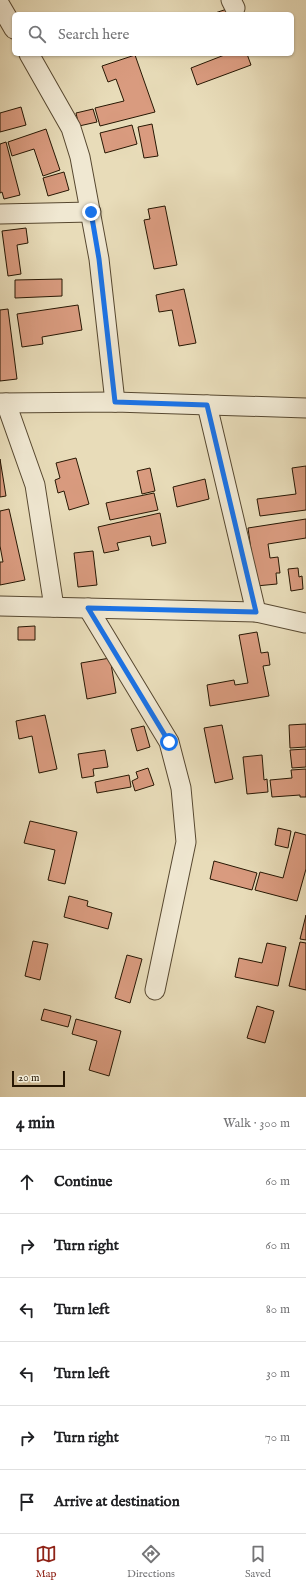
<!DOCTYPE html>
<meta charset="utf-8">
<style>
:root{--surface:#fff;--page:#f6f6f6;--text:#202124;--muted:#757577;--line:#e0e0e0;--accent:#8f2418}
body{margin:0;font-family:"IM FELL English",serif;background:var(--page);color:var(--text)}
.scale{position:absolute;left:12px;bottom:10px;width:53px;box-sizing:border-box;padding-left:4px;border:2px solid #271703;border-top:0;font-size:11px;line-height:14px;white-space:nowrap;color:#271703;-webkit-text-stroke:3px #f0e8d2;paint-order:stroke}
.stop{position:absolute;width:12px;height:12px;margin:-9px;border:3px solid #1a73e8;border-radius:50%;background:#fff}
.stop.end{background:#1a73e8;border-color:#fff;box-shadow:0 1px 4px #0008}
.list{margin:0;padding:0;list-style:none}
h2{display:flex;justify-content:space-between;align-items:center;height:52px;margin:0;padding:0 16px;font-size:17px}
h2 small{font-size:13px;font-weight:400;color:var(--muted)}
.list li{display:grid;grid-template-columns:26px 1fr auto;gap:12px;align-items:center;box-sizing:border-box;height:64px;padding:0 16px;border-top:1px solid var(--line)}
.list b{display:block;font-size:15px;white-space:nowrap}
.list em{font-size:13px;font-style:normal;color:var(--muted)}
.icon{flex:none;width:22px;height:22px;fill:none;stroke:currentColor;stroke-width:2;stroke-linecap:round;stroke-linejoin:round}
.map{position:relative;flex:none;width:306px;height:1097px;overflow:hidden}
.search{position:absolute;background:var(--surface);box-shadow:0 1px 3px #0004;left:12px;right:12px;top:12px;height:44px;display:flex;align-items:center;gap:10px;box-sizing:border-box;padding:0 14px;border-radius:6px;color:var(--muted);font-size:15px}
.sheet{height:436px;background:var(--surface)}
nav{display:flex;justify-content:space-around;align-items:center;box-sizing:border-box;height:56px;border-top:1px solid var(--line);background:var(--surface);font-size:11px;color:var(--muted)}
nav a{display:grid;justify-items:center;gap:2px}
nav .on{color:var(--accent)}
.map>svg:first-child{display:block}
.building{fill:#d99b7f;stroke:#271703}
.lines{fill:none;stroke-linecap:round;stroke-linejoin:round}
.street-casing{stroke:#574830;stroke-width:21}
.street{stroke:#f0e8d2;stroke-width:19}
.route{stroke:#1a73e8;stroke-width:5}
</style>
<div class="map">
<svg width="306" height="1097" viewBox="0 0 306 1097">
<rect width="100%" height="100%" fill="#e8dcb9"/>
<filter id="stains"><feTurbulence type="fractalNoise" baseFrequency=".005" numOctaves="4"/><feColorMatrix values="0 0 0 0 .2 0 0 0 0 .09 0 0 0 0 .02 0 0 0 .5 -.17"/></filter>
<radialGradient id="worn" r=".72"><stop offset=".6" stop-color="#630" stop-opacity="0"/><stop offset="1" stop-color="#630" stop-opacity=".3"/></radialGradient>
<!-- building -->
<g class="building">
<path d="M 230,8 L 232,14 L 215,14 L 215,13 Z"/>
<path d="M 227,54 L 247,54 L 251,65 L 197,85 L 191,68 Z"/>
<path d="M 135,55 L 155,112 L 100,126 L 95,108 L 124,101 L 116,79 L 108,82 L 102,66 Z"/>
<path d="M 21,107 L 26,125 L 0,132 L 0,113 Z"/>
<path d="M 93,109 L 97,122 L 79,126 L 76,113 Z"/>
<path d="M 152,124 L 158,156 L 144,158 L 138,127 Z"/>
<path d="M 132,125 L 137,144 L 105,153 L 100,133 Z"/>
<path d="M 46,129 L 60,170 L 43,176 L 34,149 L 12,156 L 8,142 Z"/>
<path d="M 6,142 L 20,195 L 4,199 L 2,192 L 0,193 L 0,144 Z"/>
<path d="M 64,172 L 69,190 L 48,196 L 43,178 Z"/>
<path d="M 165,206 L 177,265 L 154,269 L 144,220 L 150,219 L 148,209 Z"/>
<path d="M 26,228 L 28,243 L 17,245 L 21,274 L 8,276 L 2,231 Z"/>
<path d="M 62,279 L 62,296 L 15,298 L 15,280 Z"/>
<path d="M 184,289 L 196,343 L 179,346 L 172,310 L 159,312 L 156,295 Z"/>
<path d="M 78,305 L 82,330 L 42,337 L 43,344 L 22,347 L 17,314 Z"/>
<path d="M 8,309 L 17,379 L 0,381 L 0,310 Z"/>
<path d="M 76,458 L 89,504 L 69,510 L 64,491 L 58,493 L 55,480 L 60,478 L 56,463 Z"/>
<path d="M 0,459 L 6,496 L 0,497 Z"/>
<path d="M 306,466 L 306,510 L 260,516 L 257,499 L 296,494 L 292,468 Z"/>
<path d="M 150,468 L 155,491 L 142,494 L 137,471 Z"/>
<path d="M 205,479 L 209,499 L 177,507 L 173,487 Z"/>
<path d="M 154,493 L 158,510 L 110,520 L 106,503 Z"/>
<path d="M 9,509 L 25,580 L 0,585 L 0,562 L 3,562 L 0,546 L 0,511 Z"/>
<path d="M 160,513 L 166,543 L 152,546 L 150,536 L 117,543 L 119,550 L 104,553 L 98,527 Z"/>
<path d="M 306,519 L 306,538 L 268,544 L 270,558 L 278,557 L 280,573 L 276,573 L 277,584 L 256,586 L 248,528 Z"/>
<path d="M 93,551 L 97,585 L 78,587 L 74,553 Z"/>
<path d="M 298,568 L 299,577 L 302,576 L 303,589 L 291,591 L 288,569 Z"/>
<path d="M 35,626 L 35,640 L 18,640 L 18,627 Z"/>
<path d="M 257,632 L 261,653 L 268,652 L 270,665 L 263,666 L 269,696 L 210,706 L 207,685 L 234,680 L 235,685 L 248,683 L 239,635 Z"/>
<path d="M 110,658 L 116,693 L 87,699 L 81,663 Z"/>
<path d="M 45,715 L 57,769 L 39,773 L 32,736 L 19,739 L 16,721 Z"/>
<path d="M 306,724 L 306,747 L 290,748 L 289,725 Z"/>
<path d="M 222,725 L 233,779 L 215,783 L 204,728 Z"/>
<path d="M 144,726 L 150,747 L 137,751 L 131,729 Z"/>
<path d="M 306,749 L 306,767 L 292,768 L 290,750 Z"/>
<path d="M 105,750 L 108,767 L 93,769 L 94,776 L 82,778 L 78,754 Z"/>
<path d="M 262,755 L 264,780 L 267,779 L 268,792 L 247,794 L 243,757 Z"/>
<path d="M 148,768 L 154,785 L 135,791 L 132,781 L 138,778 L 136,772 Z"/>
<path d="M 306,769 L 306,797 L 300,797 L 300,795 L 272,797 L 270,780 L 292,778 L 291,770 Z"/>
<path d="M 129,775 L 131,787 L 97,793 L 95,782 Z"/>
<path d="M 30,821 L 77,832 L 65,884 L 48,880 L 55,850 L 24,843 Z"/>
<path d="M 278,828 L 291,831 L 288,848 L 275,845 Z"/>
<path d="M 295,832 L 306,835 L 306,869 L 297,901 L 255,890 L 260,872 L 283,878 Z"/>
<path d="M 214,861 L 257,873 L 252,890 L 210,879 Z"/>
<path d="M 69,896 L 88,901 L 87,906 L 112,913 L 108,929 L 64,917 Z"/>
<path d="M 306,915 L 306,940 L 300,939 Z"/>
<path d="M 33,941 L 48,944 L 40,980 L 25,976 Z"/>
<path d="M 300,942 L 306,943 L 306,990 L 289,986 Z"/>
<path d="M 267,943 L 286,947 L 278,986 L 235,977 L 239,958 L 262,963 Z"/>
<path d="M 127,955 L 142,959 L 130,1003 L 115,998 Z"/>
<path d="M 257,1006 L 274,1011 L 265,1043 L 247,1038 Z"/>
<path d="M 44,1009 L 71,1016 L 68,1027 L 41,1020 Z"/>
<path d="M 76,1019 L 121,1031 L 109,1076 L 89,1070 L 97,1041 L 72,1034 Z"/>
</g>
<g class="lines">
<defs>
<g id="street">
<path d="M 231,0 L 235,8"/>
<path d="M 0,5 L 14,29"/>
<path d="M 29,54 L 71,128 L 80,157 L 99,259 L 115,402"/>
<path d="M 0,214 L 91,212"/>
<path d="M 0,403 L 115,402 L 306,408"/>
<path d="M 6,403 L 35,485 L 54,607"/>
<path d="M 207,405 L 256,612"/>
<path d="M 0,606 L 256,612 L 305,623"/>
<path d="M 88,608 L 169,742 L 181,788 L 186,842 L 155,990"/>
</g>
</defs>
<!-- street casing -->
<use href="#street" class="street-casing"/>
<!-- street -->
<use href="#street" class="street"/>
</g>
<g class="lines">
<!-- route -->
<path class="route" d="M 91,212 L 99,259 L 115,402 L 207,405 L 256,612 L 88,608 L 169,742"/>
</g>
<rect width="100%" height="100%" filter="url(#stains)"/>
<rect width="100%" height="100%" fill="url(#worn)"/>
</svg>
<div class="scale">20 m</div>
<div class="stop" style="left:169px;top:742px"></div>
<div class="stop end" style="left:91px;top:212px"></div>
<div class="search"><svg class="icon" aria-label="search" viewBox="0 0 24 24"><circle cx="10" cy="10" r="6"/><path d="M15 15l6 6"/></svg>Search here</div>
</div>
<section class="sheet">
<h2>4 min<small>Walk · 300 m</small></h2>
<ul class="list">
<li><svg class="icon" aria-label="ahead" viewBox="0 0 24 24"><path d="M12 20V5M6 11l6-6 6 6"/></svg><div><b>Continue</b></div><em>60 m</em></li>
<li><svg class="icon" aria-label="right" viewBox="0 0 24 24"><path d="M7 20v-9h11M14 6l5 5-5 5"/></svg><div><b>Turn right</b></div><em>60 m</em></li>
<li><svg class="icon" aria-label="left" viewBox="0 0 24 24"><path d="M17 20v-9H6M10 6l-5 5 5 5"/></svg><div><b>Turn left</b></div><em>80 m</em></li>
<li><svg class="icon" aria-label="left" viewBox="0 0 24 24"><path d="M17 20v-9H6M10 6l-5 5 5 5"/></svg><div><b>Turn left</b></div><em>30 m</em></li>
<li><svg class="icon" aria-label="right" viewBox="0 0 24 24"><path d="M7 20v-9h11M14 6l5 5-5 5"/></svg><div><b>Turn right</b></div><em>70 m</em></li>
<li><svg class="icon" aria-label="arrive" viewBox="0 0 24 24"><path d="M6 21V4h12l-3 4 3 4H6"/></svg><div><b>Arrive at destination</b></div></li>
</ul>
</section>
<nav>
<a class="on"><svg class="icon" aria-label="map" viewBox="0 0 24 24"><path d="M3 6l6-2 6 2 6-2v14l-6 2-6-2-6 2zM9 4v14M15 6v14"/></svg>Map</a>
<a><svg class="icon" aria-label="directions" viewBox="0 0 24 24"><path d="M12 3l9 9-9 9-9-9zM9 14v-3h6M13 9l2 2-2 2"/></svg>Directions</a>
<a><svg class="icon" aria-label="saved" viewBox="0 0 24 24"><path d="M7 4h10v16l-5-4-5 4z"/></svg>Saved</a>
</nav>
